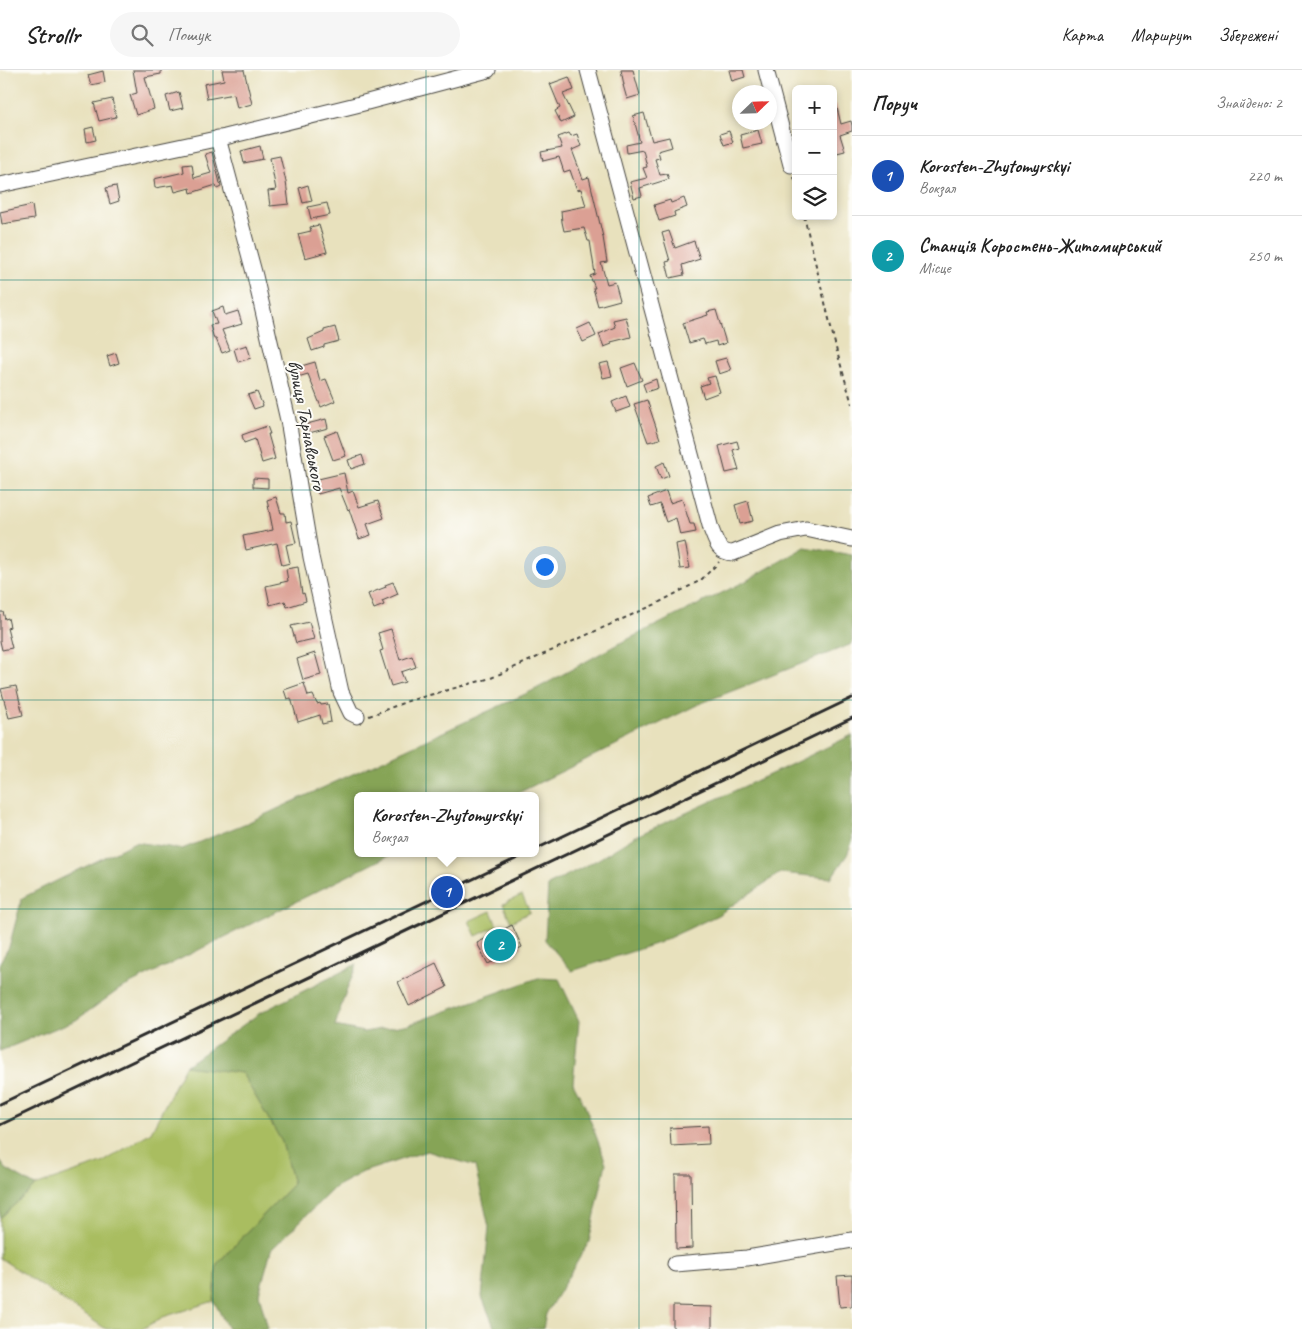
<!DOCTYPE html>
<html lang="uk">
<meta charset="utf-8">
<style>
:root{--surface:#fff;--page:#f6f6f6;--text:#222;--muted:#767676;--line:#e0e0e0;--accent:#ea580c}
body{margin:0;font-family:Caveat,sans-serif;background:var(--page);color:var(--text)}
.controls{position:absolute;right:15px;top:15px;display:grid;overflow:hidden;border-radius:8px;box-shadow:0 2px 8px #0003}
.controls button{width:45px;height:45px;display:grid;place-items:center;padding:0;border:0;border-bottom:1px solid var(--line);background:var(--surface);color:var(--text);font:25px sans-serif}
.compass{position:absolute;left:732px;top:15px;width:45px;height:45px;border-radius:50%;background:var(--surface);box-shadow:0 2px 8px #0003;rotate:67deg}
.you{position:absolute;left:544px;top:496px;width:18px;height:18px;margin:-12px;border:4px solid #fff;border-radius:50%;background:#1a73e8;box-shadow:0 0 0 8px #1a73e833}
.badge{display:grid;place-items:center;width:32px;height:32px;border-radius:50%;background:var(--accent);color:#fff;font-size:16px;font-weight:700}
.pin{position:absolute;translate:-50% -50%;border:2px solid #fff;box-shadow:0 1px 5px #0006}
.popup{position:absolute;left:354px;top:722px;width:185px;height:65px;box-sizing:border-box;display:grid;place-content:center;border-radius:8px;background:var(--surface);filter:drop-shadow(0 1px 4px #0005);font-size:16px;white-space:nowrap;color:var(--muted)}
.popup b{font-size:19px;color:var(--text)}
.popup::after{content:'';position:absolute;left:50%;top:100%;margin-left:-10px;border:10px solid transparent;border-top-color:var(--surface)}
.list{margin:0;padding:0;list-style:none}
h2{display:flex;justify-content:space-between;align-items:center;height:65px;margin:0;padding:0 20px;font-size:21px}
h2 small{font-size:16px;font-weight:400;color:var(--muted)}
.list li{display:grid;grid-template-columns:32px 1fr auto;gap:15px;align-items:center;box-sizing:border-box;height:80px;padding:0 20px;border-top:1px solid var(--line)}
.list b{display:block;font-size:19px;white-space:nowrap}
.list p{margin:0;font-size:16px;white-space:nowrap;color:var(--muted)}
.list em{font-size:16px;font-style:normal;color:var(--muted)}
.icon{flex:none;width:28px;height:28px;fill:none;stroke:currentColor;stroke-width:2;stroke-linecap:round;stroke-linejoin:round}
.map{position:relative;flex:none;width:852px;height:1259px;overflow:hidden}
header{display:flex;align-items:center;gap:30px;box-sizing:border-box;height:70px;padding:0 25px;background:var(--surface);border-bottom:1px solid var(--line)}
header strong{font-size:24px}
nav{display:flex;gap:28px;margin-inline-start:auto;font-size:18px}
.search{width:350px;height:45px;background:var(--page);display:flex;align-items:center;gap:12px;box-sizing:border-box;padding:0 18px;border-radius:28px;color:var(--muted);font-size:19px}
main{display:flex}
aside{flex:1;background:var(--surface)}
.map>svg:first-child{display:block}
.green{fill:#a9bd61;stroke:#6a7446}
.forest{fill:#86a457;stroke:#586841}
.building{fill:#dba094}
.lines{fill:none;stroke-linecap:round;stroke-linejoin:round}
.minor-casing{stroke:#474641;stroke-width:17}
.path{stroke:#474641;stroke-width:2;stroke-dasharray:4 4;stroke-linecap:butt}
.minor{stroke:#fff;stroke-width:15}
.rail{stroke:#2b2b2b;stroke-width:3}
.grid{fill:none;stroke:#0f766e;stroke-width:1;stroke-opacity:0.55}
.labels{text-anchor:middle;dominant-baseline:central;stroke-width:4;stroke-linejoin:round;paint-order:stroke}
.street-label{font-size:20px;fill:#2b2b2b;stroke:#fdfcf7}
</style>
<header>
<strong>Strollr</strong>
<div class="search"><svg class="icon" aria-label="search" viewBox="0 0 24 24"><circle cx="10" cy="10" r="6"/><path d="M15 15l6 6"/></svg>Пошук</div>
<nav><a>Карта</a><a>Маршрут</a><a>Збережені</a></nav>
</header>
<main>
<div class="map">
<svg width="852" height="1259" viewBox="0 0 852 1259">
<rect width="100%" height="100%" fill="#fdfcf7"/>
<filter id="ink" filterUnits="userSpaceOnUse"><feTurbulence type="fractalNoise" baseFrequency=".02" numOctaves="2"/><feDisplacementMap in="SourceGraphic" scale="10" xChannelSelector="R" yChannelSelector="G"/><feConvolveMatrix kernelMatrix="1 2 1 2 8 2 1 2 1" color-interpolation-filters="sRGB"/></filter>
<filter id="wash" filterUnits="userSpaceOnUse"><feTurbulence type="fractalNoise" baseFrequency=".0096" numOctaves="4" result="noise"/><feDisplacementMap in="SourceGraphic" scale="20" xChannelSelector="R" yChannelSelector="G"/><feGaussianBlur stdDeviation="1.12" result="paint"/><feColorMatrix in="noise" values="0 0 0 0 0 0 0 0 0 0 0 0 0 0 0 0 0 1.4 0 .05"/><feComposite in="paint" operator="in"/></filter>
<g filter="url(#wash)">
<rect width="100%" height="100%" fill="#e8e1bd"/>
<!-- green -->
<g class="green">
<path d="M 522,825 L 530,842 L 511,852 L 503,834 Z"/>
<path d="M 491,841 L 497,856 L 476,866 L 469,851 Z"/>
<path d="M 185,996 L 242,1003 L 282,1072 L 293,1114 L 217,1194 L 214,1231 L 163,1247 L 142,1259 L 106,1259 L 0,1188 L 0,1148 L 35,1116 L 102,1093 L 151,1062 Z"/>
</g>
<!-- forest -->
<g class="forest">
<path d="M 805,477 L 852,485 L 852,574 L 699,634 L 512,726 L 358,726 L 358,783 L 394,783 L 120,919 L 76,950 L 0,981 L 0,892 L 9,877 L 22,828 L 135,772 L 182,779 L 249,752 L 536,619 L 616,575 L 744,512 Z"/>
<path d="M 852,665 L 852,772 L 847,785 L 831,808 L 780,803 L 718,845 L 658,873 L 572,901 L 545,870 L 548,815 L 597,790 L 636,766 L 784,698 Z"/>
<path d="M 357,894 L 344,927 L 335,956 L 364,962 L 410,954 L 538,908 L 559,909 L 579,951 L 573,1013 L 585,1036 L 606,1093 L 589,1172 L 546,1244 L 543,1259 L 495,1259 L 482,1227 L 489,1157 L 475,1096 L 427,1081 L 363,1102 L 335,1117 L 271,1180 L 259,1224 L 268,1259 L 228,1259 L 214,1231 L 217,1194 L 293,1114 L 282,1072 L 242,1003 L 185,996 L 260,943 Z"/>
<path d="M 0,1091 L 6,1099 L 35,1116 L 0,1148 Z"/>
</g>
<g id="blocks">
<!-- building -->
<g class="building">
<path d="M 133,0 L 161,0 L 161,4 L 145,7 L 154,39 L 136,45 L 130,25 L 137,23 Z"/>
<path d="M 222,0 L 244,0 L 252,34 L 237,38 L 234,24 L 207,29 L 204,14 L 224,10 Z"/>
<path d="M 621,0 L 633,0 L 640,25 L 627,29 L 623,15 L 624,15 Z"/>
<path d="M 729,0 L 743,0 L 745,7 L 732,11 Z"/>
<path d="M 103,1 L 105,12 L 91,15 L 88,5 Z"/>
<path d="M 569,7 L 574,20 L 563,24 L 574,47 L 561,53 L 555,41 L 560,38 L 550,14 Z"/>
<path d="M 179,22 L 183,38 L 170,41 L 166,26 Z"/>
<path d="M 112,29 L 116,47 L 99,51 L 94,33 Z"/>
<path d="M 833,34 L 836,34 L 841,54 L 851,51 L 852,56 L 852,61 L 840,65 L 845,81 L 833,84 Z"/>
<path d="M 644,43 L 652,71 L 669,67 L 672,77 L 658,81 L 660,88 L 655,89 L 660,105 L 667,104 L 669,109 L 640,118 L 642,126 L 634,128 L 630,112 L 647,108 L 643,98 L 647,97 L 643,80 L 627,83 L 626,75 L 640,72 L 633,46 Z"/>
<path d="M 93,57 L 96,70 L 87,72 L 85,59 Z"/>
<path d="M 758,60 L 762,74 L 743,78 L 740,65 Z"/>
<path d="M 729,61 L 733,72 L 724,75 L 720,64 Z"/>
<path d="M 569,63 L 571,66 L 577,64 L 581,76 L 572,80 L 583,109 L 589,107 L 603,167 L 607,192 L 601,193 L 607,214 L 615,212 L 620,230 L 598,236 L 593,218 L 595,218 L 590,206 L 595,204 L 590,171 L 588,171 L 584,158 L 564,161 L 562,152 L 561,141 L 586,136 L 581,119 L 577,120 L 570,100 L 564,102 L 559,87 L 543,91 L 541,82 L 562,78 L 558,67 Z"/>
<path d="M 260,76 L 263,89 L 244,93 L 241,81 Z"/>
<path d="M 212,82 L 221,117 L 217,119 L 216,115 L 191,123 L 190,118 L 175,122 L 173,115 L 155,118 L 154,109 L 184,102 L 183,95 L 192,94 L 194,108 L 211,103 L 205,84 Z"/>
<path d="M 280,86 L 286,112 L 289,134 L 270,136 L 268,121 L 276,120 L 270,88 Z"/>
<path d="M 308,115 L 312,131 L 303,133 L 299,118 Z"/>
<path d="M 116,116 L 119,131 L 110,134 L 106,118 Z"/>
<path d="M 684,128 L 687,137 L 674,142 L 675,146 L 659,151 L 654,135 L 670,130 L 671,133 Z"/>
<path d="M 327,133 L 330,145 L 311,149 L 308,137 Z"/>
<path d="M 32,135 L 34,149 L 2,154 L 0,142 Z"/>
<path d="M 319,155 L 327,182 L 305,188 L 298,164 L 311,161 L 310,157 Z"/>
<path d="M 669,161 L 675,178 L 694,171 L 700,189 L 682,195 L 684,205 L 670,208 L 666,192 L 670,191 L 662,163 Z"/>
<path d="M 223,237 L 225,245 L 238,241 L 242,254 L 222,260 L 230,280 L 222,283 L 216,269 L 214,269 L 210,255 L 217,254 L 212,241 Z"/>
<path d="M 716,240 L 726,273 L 717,276 L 716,271 L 705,274 L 703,269 L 689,273 L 683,253 L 708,245 L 707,242 Z"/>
<path d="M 626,247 L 631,267 L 611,272 L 612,274 L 604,277 L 599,264 L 615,257 L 613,250 Z"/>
<path d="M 590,253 L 596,266 L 583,272 L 577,259 Z"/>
<path d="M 335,257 L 339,271 L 324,275 L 324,277 L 312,281 L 308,269 L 324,262 L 324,260 Z"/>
<path d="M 247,275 L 251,288 L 238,292 L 234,279 Z"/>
<path d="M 116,283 L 119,293 L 110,296 L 107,286 Z"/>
<path d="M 726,288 L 731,300 L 719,304 L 715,291 Z"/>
<path d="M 315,292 L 320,311 L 326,309 L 335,331 L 321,337 L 308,304 L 294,308 L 291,299 Z"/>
<path d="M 608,292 L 612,306 L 603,308 L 599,294 Z"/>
<path d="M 635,293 L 642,310 L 627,316 L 621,298 Z"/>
<path d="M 715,306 L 720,322 L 704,328 L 700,316 L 709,313 L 707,308 Z"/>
<path d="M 656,309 L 658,318 L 646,322 L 643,314 Z"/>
<path d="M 257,322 L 263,336 L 254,339 L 248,325 Z"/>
<path d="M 626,326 L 630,337 L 616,342 L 612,332 Z"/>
<path d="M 647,330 L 660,369 L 648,372 L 634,334 Z"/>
<path d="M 326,349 L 328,358 L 309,363 L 307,354 Z"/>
<path d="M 267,356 L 270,364 L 268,364 L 275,389 L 262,393 L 255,369 L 244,373 L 242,365 Z"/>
<path d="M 337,361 L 346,386 L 333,390 L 324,366 Z"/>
<path d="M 737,371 L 739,378 L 733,380 L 739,400 L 726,403 L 719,376 Z"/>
<path d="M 362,385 L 365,394 L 351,399 L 348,390 Z"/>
<path d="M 664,392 L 669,406 L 661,409 L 656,396 Z"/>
<path d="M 344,403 L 348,423 L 353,421 L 359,437 L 378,431 L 384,448 L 367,454 L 371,465 L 359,469 L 349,439 L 348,440 L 339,418 L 318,424 L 314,410 Z"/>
<path d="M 253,408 L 268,409 L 268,418 L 253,417 Z"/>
<path d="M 666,421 L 670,433 L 682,429 L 690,454 L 694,454 L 696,462 L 680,465 L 676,448 L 666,452 L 660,434 L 651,437 L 648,428 Z"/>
<path d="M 276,427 L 281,443 L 285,443 L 286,452 L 291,451 L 296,473 L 286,475 L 290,493 L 282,495 L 277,473 L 246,480 L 243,466 L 273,460 L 267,430 Z"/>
<path d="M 748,431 L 753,451 L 740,454 L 735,435 Z"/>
<path d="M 685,472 L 690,498 L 680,499 L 676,474 Z"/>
<path d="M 298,497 L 302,524 L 304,523 L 306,531 L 287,537 L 285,531 L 270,535 L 266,516 L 288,511 L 286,499 Z"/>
<path d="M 393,512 L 398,524 L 382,531 L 384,535 L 374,539 L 368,524 L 386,517 L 385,515 Z"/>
<path d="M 0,542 L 3,542 L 5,549 L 8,548 L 10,557 L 7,558 L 12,578 L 2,580 L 0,571 Z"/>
<path d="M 309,552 L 314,569 L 296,573 L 291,556 Z"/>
<path d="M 391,559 L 400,590 L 412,586 L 416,597 L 401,602 L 405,612 L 391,616 L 380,581 L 383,580 L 378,563 Z"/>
<path d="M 315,583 L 321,605 L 303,610 L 297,589 Z"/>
<path d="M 304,613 L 308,626 L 313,625 L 317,634 L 320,633 L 321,635 L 328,634 L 331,652 L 322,654 L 320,645 L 298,652 L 291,628 L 287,629 L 284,620 Z"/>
<path d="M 16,616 L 23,645 L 9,648 L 1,619 Z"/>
<path d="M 512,855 L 522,877 L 488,894 L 477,873 Z"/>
<path d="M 436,893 L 447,917 L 409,936 L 398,912 Z"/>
<path d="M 708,1056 L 709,1074 L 671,1076 L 670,1058 Z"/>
<path d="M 675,1104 L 691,1104 L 692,1178 L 676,1179 Z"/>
<path d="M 852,1205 L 852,1236 L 840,1237 L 837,1206 Z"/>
<path d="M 673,1236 L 712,1237 L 712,1259 L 673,1259 Z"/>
</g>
</g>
</g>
<g filter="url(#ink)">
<use href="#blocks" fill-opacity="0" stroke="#474641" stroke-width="1"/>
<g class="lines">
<defs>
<g id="minor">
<path d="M 588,0 L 711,459 C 716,471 718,483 733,483 L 780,464 L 806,459 L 852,469"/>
<path d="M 766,0 L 791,95"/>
<path d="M 218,68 L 255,206 L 288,350 L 311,487 L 341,622 L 351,643 L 357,646"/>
<path d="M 0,115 L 225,67 L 356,35 L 488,0"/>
<path d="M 675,1194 L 747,1188 L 852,1170"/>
</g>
</defs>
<!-- minor casing -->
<use href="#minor" class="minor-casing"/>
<!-- path -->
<g class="path">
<path d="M 794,107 L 796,114"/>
<path d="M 804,146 L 837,282 L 852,334"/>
<path d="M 369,646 L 408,631 L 491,608 L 542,585 L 656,534 L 701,510 L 719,492"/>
</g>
<!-- minor -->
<use href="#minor" class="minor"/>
<!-- rail -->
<g class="rail">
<path d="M 536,779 L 852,628"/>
<path d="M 0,1034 L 528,783"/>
<path d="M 0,1055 L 852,648"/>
</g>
</g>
</g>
<!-- grid -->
<path class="grid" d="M 213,0 L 213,1259M 426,0 L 426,1259M 639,0 L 639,1259M 0,210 L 852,210M 0,420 L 852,420M 0,630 L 852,630M 0,839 L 852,839M 0,1049 L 852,1049"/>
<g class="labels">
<!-- street labels -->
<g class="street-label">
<text transform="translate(307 355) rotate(79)">вулиця Тарнавського</text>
</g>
</g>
</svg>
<div class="controls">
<button>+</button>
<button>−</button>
<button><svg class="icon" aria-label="layers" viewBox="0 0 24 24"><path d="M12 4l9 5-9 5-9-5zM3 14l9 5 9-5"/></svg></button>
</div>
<svg class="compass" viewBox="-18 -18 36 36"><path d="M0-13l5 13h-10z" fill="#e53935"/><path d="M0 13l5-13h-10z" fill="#767676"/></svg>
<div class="you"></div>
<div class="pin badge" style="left:447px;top:822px;background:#1a4fb4">1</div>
<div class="popup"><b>Korosten-Zhytomyrskyi</b>Вокзал</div>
<div class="pin badge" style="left:500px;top:875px;background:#0f9aa8">2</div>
</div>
<aside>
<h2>Поруч<small>Знайдено: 2</small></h2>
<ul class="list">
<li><span class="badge" style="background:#1a4fb4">1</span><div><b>Korosten-Zhytomyrskyi</b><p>Вокзал</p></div><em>220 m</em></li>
<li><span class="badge" style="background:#0f9aa8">2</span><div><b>Станція Коростень-Житомирський</b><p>Місце</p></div><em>250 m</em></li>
</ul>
</aside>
</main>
